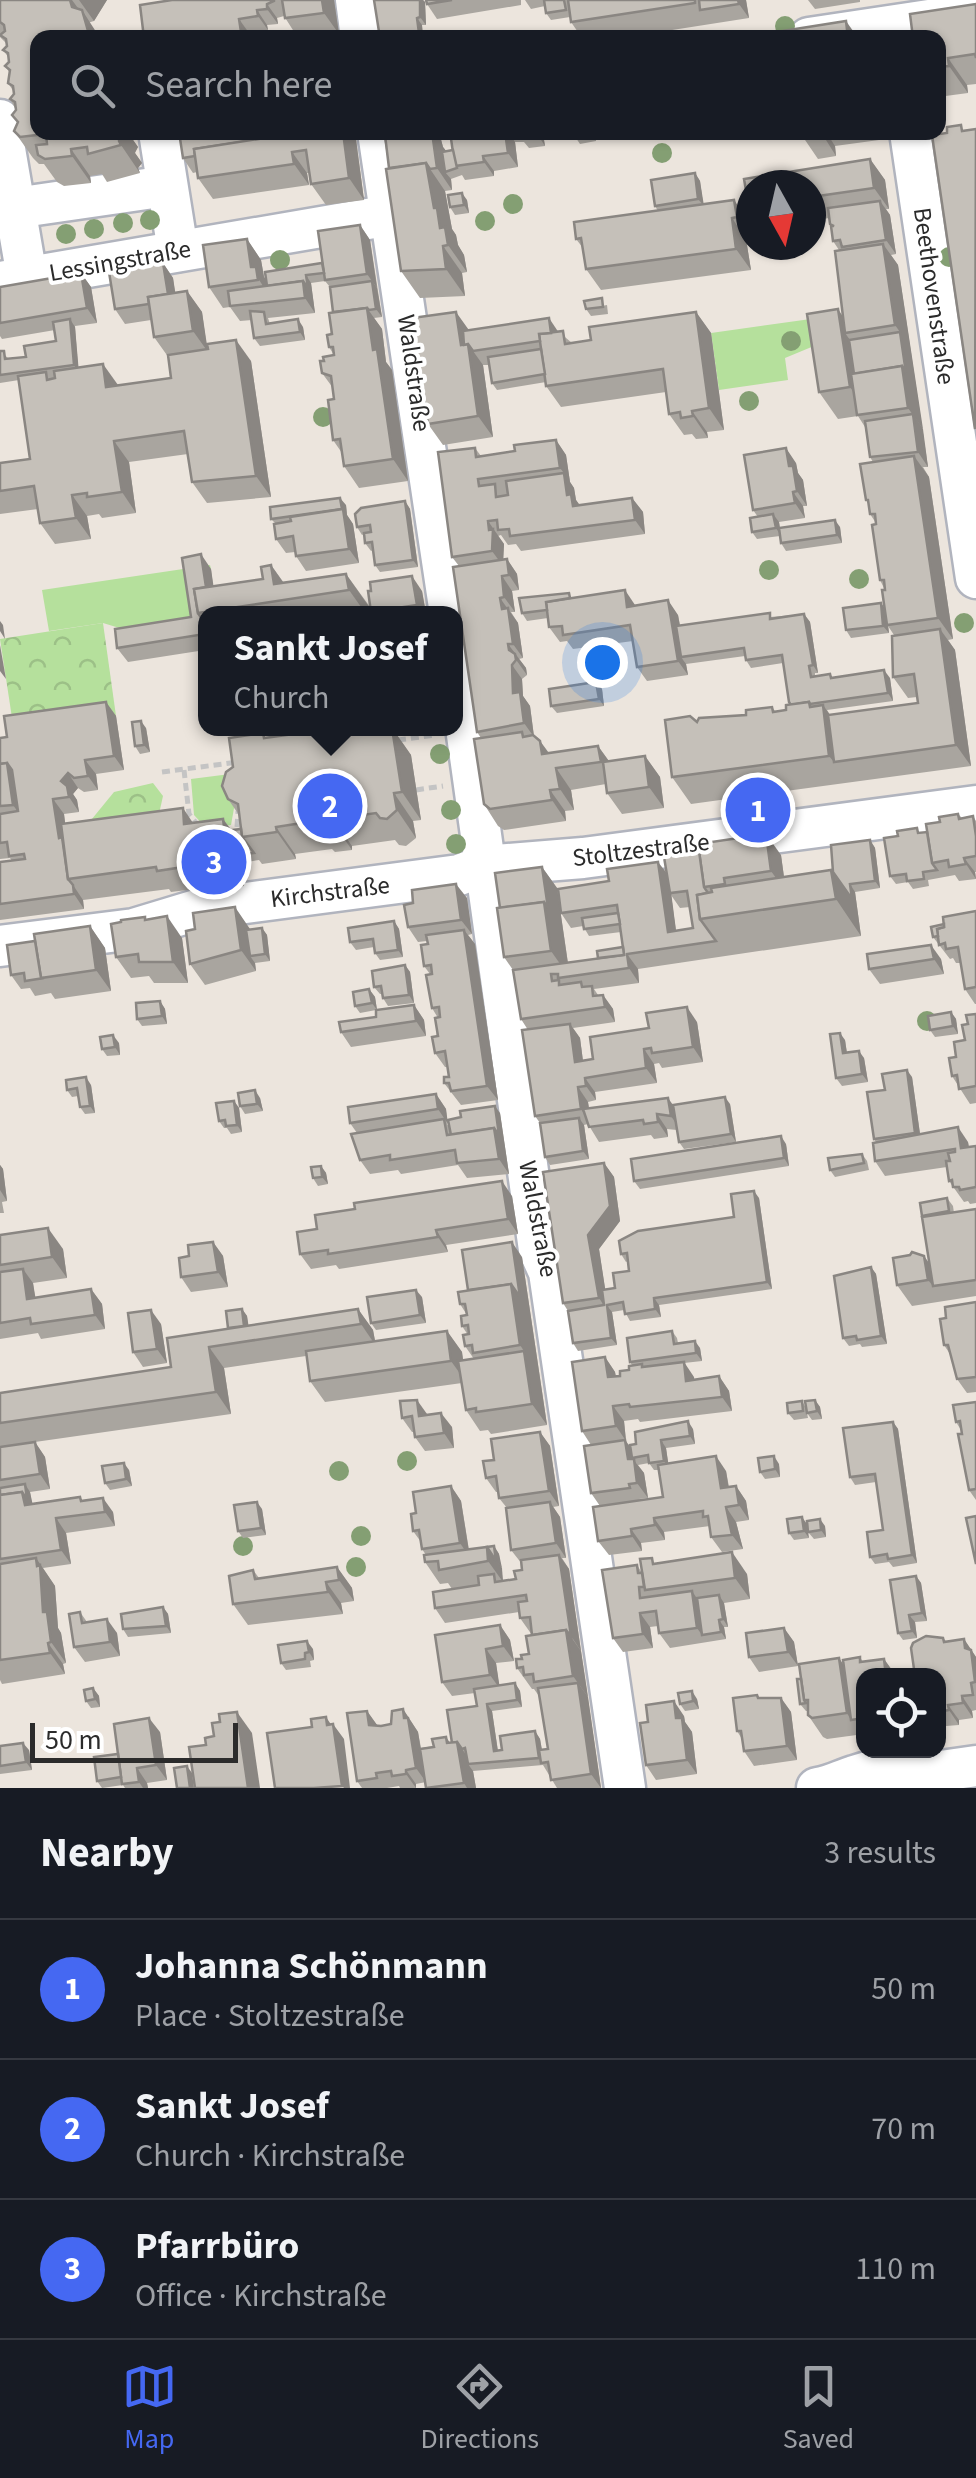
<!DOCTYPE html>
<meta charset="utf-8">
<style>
:root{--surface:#171b24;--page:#20242c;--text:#f1f3f6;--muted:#9ea1a6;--line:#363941;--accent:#4568f2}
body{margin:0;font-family:"Source Sans 3",sans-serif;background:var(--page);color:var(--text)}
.controls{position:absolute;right:30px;bottom:30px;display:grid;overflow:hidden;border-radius:20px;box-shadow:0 2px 8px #0004}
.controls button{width:90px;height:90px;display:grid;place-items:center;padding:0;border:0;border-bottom:2px solid var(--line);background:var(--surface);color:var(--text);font:50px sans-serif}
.compass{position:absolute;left:736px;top:170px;width:90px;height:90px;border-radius:50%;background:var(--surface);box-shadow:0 2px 8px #0004;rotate:172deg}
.scale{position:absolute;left:30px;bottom:25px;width:208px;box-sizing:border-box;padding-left:10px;border:5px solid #2b2b2b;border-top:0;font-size:28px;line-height:35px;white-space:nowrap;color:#2b2b2b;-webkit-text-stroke:8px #fff;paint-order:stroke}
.you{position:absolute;left:602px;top:662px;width:35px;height:35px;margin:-25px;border:8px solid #fff;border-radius:50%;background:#1a73e8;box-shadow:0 0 0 15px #1a73e833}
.badge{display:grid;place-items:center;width:65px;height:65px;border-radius:50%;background:var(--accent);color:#fff;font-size:32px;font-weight:700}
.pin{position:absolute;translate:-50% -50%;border:5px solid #fff;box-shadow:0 2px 10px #0006}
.popup{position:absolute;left:198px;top:606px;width:265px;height:130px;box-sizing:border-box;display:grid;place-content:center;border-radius:20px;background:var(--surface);filter:drop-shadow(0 2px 8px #0005);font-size:32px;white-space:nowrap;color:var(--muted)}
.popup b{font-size:38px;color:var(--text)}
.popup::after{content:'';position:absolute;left:50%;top:100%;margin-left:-20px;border:20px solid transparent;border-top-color:var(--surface)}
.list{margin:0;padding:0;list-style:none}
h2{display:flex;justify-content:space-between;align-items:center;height:130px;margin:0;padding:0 40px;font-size:42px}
h2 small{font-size:32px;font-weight:400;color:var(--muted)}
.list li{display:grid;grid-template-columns:65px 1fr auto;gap:30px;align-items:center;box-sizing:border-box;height:140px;padding:0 40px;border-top:2px solid var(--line)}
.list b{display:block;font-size:38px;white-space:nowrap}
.list p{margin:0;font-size:32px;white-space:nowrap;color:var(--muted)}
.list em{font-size:32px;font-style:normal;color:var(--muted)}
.icon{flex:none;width:55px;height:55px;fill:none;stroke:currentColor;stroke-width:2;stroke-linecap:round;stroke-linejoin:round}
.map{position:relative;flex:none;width:976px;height:1788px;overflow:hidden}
.search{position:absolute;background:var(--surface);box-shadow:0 2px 8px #0004;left:30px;right:30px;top:30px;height:110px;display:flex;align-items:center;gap:25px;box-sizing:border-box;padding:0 35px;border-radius:20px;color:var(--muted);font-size:38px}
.sheet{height:550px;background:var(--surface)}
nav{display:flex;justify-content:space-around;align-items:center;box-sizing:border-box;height:140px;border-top:2px solid var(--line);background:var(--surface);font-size:28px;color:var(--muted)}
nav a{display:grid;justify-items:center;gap:5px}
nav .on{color:var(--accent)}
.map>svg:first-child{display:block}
.grass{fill:#b5e09c}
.park{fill:url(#park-crowns)}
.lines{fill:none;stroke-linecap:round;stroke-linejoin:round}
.minor-casing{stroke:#b1b4be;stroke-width:45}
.path{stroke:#c4c4c4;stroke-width:5;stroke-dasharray:8 5;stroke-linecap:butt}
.minor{stroke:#fff;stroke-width:40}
.tree{fill:#849f73}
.wall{fill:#a9a59f;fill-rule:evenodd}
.shaded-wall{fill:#8a8682}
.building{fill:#c5c0b9;stroke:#8a8682;stroke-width:2.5}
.labels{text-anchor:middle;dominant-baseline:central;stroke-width:8;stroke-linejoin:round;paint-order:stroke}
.street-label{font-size:25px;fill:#2b2b2b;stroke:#fff}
</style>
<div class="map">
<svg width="976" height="1788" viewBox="0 0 976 1788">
<defs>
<pattern id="park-crowns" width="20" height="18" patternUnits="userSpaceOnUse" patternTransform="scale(2.5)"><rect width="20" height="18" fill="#b5e09c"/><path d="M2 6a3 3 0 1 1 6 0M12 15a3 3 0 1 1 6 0" fill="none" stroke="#9cc087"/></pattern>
</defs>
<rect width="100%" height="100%" fill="#ece5dd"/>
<!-- grass -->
<g class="grass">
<path d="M 854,313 L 826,341 L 785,358 L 788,380 L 719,390 L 711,333 Z"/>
<path d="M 210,565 L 211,569 L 193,572 L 201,632 L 126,630 L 103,623 L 49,631 L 42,590 Z"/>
<path d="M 238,773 L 240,775 L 231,825 L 206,828 L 194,815 L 191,779 Z"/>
</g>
<!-- park -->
<g class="park">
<path d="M 103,623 L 116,716 L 14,731 L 0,639 Z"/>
<path d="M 153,783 L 163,796 L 159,814 L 87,825 L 114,792 Z"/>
</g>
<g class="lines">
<defs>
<g id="minor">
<path d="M 356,0 L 361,38"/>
<path d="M 809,38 L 976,13"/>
<path d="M 0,120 L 27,277"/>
<path d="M 159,132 L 178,251"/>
<path d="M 378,132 L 450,614"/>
<path d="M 910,132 L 976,578"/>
<path d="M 15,208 L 167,186"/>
<path d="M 0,282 L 391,215"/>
<path d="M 455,649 L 539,1250 L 549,1272 L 625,1788"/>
<path d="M 0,946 L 134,929 L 200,909 L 459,875 L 483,866 L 583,858 L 976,806"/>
<path d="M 913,1782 L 934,1772 L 976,1766"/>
<path d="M 817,1788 C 832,1786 841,1780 854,1776 C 881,1766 908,1767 934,1772"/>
</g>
</defs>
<!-- minor casing -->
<use href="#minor" class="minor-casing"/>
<!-- path -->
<g class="path">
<path d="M 398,740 L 436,735"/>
<path d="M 184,770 L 189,814 L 197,824"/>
<path d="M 162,772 L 238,762"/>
<path d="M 416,790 L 443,786"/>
<path d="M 237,827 L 238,811"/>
</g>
<!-- minor -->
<use href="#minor" class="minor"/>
</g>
<!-- trees -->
<g class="tree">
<circle cx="785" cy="26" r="10"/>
<circle cx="662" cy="153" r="10"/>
<circle cx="513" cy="204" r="10"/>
<circle cx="150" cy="220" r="10"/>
<circle cx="485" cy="221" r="10"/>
<circle cx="123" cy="223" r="10"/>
<circle cx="94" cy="229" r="10"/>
<circle cx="66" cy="234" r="10"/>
<circle cx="949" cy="257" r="10"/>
<circle cx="280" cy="260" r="10"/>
<circle cx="791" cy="341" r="10"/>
<circle cx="749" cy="401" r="10"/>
<circle cx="323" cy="417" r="10"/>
<circle cx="769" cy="570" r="10"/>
<circle cx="859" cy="579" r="10"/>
<circle cx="964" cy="623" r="10"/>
<circle cx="440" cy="754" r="10"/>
<circle cx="451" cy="810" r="10"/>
<circle cx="456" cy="844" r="10"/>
<circle cx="927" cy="1021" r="10"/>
<circle cx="407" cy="1461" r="10"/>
<circle cx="339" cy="1471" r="10"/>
<circle cx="361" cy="1536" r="10"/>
<circle cx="243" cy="1546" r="10"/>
<circle cx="356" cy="1567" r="10"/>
</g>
<!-- wall -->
<g class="wall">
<path d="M 0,0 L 107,0 L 94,21 L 38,38 L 130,136 L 138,147 L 135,151 L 135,153 L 142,163 L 138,168 L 140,173 L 107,182 L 102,174 L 90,176 L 91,183 L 64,186 L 57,182 L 44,164 L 39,164 L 33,158 L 14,131 L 18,123 L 12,115 L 16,110 L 10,99 L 14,94 L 14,92 L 8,83 L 10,73 L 5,66 L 9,62 L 9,58 L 3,50 L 7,46 L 7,44 L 0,37 Z"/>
<path d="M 172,0 L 334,0 L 339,34 L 328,36 L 329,38 L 298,38 L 284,16 L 277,18 L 278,24 L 267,25 L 268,30 L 249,33 L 250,38 L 144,38 Z"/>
<path d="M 374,0 L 423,0 L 425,2 L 426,25 L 422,25 L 423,38 L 380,38 Z"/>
<path d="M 426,0 L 521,0 L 521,5 L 437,19 L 427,4 Z"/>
<path d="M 525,0 L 746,0 L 749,18 L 621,38 L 582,38 L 571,22 L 570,17 L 551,20 L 546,13 L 545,6 L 531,9 Z"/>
<path d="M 808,0 L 860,0 L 860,2 L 815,9 Z"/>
<path d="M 976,4 L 976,84 L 967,85 L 968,93 L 938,97 L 938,38 Z"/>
<path d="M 303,132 L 355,132 L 364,200 L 326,205 L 311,184 L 309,173 L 307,173 L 309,185 L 213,199 L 198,178 L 197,172 L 193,173 L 183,158 L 270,138 Z"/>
<path d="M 383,132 L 439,132 L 443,147 L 446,151 L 453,150 L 450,132 L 613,132 L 596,135 L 596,141 L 580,144 L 576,138 L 563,140 L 561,137 L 544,140 L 545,146 L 529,148 L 524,142 L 515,142 L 518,167 L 494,171 L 494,176 L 465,180 L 462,175 L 451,179 L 452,190 L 445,191 L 452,229 L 456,235 L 458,245 L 464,255 L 467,272 L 462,273 L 465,296 L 420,298 L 401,271 L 389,168 Z"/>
<path d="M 613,132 L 632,132 L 632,137 L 618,139 Z"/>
<path d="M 802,132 L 878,132 L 879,140 L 835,146 L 836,156 L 818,159 L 803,137 Z"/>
<path d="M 870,159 L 885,180 L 889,209 L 886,209 L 890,215 L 896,254 L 891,255 L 898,265 L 928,467 L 923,467 L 929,477 L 953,639 L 948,640 L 955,650 L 971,766 L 691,804 L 672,777 L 697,722 L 746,715 L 772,707 L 775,711 L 786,710 L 791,705 L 783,663 L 751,668 L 746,660 L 745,656 L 686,664 L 688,675 L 647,681 L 637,667 L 633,641 L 573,649 L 567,641 L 560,642 L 549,627 L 548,618 L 527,621 L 522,613 L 573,598 L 635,605 L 678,615 L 680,625 L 804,614 L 810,622 L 818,673 L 815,673 L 815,676 L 830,674 L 833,678 L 890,678 L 893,701 L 827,710 L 830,715 L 918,703 L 917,697 L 908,698 L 893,677 L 894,635 L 888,626 L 889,633 L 851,638 L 846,630 L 881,603 L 885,609 L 885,590 L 880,580 L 876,523 L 870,514 L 869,505 L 866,500 L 873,462 L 870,457 L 865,427 L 858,416 L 838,419 L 819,392 L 843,317 L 839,250 L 833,241 L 832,226 L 829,218 L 818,220 L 814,214 L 811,215 L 811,185 L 744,179 Z"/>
<path d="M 695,173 L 700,181 L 703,204 L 749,222 L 751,239 L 746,239 L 751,270 L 601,290 L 586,269 L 583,248 L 576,239 L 658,211 L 655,206 Z"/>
<path d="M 467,200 L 469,213 L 455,215 L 450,207 Z"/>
<path d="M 360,225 L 370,240 L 382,317 L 374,318 L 382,329 L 386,362 L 392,370 L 408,481 L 359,488 L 344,466 L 342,453 L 333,440 L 334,399 L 333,388 L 322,373 L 324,361 L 334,355 L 329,347 L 333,312 L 330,287 L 325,281 L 311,283 L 315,313 L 268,318 L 270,324 L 303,327 L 305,340 L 260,346 L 254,338 L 252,320 L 240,321 L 230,307 L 223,308 L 209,287 L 247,239 L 261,260 L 264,277 L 266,280 L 322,263 Z"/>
<path d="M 764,245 L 791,245 L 792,246 L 767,249 Z"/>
<path d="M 163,263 L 173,278 L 175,293 L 187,291 L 202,312 L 207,349 L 251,361 L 271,497 L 207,503 L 192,482 L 188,454 L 129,462 L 136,513 L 102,518 L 99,514 L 87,516 L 91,539 L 55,544 L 40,523 L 38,509 L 0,514 L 0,463 L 30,459 L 19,380 L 0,383 L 0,351 L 9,359 L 26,357 L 56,341 L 55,330 L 2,339 L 0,336 L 0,287 L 81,273 L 91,287 L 97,323 L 75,326 L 78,367 L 118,386 L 171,378 L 169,358 L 154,337 L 151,320 L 125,324 L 115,309 Z"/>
<path d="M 607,305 L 608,314 L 591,316 L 586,309 Z"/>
<path d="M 696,312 L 711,333 L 724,430 L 707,432 L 708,438 L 696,439 L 692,434 L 684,435 L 669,414 L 666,392 L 561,407 L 546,386 L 546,382 L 497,390 L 492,383 L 489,365 L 483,365 L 493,437 L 443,445 L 428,424 L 468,330 L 559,332 L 572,343 L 591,340 Z"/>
<path d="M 556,440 L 566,455 L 570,482 L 574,488 L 576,500 L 579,505 L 632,498 L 643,512 L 645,534 L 521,551 L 516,544 L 508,545 L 501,535 L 498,536 L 504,544 L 503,560 L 507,559 L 517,574 L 519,590 L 512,591 L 515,612 L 511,612 L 518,623 L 523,658 L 519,659 L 526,668 L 527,675 L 522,679 L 523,696 L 530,706 L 534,736 L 540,741 L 549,753 L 598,746 L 609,761 L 645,756 L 660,777 L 664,808 L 622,814 L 607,793 L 606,784 L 571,790 L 574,810 L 565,811 L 566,821 L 504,830 L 498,826 L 484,804 L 481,738 L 477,732 L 459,566 L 452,557 L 475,448 L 481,456 L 515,451 Z"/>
<path d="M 796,463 L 798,473 L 803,480 L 807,506 L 803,506 L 805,518 L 779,522 L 780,528 L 840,527 L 842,543 L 786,551 L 781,543 L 780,536 L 757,539 L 752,532 L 758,517 L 753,510 Z"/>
<path d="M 405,501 L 410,509 L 418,567 L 380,572 L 375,565 L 373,550 L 371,551 L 365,543 L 364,534 L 362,535 L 357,527 Z"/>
<path d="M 346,505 L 347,515 L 353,524 L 359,563 L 306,571 L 296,556 L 295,552 L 286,553 L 276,539 L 275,523 L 271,519 Z"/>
<path d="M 271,565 L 284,583 L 346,574 L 370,607 L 422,591 L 426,614 L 205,614 L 205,650 L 128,662 L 117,648 L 191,617 L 211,569 L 213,586 L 263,579 Z"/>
<path d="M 596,682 L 602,689 L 604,706 L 557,713 L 551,706 Z"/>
<path d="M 106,702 L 116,716 L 124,770 L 96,774 L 98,790 L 84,792 L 78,788 L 73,794 L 77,800 L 79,812 L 64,814 L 65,823 L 193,822 L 223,819 L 233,832 L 241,829 L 239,815 L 228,799 L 267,738 L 304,733 L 304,728 L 417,728 L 395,732 L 411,755 L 421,820 L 413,821 L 416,838 L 406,846 L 399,845 L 395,840 L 352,846 L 352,850 L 335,852 L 332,849 L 295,854 L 296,859 L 262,864 L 259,860 L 241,863 L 244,886 L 206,891 L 203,888 L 171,892 L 169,889 L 83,900 L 84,909 L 0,920 L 0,862 L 12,861 L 10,858 L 0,859 L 0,738 L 7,737 Z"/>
<path d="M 146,728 L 150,752 L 140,754 L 135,746 Z"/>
<path d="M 218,728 L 230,728 L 231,731 L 221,732 Z"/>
<path d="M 958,814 L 962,818 L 973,816 L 976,821 L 976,872 L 975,872 L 976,879 L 959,881 L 955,875 L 928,880 L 929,886 L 913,889 L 908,882 L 896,884 L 890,876 L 920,833 L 927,832 L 940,822 Z"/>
<path d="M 870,840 L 875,848 L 880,888 L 855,892 L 861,936 L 638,969 L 639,983 L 594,989 L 598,995 L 603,995 L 613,1009 L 615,1022 L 573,1028 L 580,1038 L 583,1061 L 593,1059 L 697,1022 L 703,1062 L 662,1068 L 659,1063 L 654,1064 L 657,1083 L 595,1092 L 596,1100 L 588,1102 L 589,1108 L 730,1104 L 736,1142 L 684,1149 L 679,1142 L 677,1130 L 667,1129 L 668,1137 L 654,1139 L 651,1135 L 599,1142 L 588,1124 L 584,1125 L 589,1159 L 550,1165 L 545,1157 L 540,1123 L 535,1116 L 528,1030 L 521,1019 L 513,970 L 504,957 L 500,908 L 542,867 L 557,888 L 568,963 L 598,958 L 623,947 L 621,932 L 589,936 L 583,926 L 571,928 L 561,913 L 667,874 L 781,855 L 784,877 L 833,872 ZM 671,895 L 680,908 L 690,907 L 693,928 L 676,931 Z"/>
<path d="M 467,898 L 472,934 L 468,935 L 475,944 L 498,1100 L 461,1105 L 444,1083 L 449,1077 L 447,1067 L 445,1067 L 435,1053 L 438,1018 L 432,1008 L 430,974 L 424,966 L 427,941 L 418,942 L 408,927 Z"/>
<path d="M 976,911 L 976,1004 L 975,1004 L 965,989 L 961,963 L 956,963 L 953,958 L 950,959 L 933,937 L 944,924 Z"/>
<path d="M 146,919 L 182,938 L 188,983 L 154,983 L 149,976 L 131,978 L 116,957 Z"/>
<path d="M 394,921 L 399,929 L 403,957 L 380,960 L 375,953 L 374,947 L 356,950 L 350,942 Z"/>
<path d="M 90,926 L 105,948 L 111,991 L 55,999 L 51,993 L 35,996 L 30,988 L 21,989 L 11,975 L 35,941 Z"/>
<path d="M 262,928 L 267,935 L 270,961 L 255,963 L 256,971 L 205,985 L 190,964 Z"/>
<path d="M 867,954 L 941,959 L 944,974 L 880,984 L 869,969 Z"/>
<path d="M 405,965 L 410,972 L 414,1003 L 388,1006 L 383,998 L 382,994 L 380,994 L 374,987 Z"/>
<path d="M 369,989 L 375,997 L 377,1010 L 414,1005 L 424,1020 L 426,1036 L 351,1047 L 341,1032 L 376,1017 L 376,1010 L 360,1013 L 355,1006 Z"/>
<path d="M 160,1001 L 165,1009 L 167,1024 L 142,1026 L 137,1019 Z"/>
<path d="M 951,1012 L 956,1019 L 958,1034 L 935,1037 L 930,1030 Z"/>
<path d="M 976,1014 L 976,1103 L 970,1104 L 952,1076 L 956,1057 L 965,1040 L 968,1024 Z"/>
<path d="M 845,1040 L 847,1053 L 864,1058 L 868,1082 L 842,1086 L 836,1078 Z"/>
<path d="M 119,1043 L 120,1055 L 107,1056 L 102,1049 Z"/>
<path d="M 912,1077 L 920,1134 L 968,1142 L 969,1147 L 976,1146 L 976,1203 L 970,1204 L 968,1201 L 964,1202 L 949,1181 L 947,1167 L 885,1176 L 875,1161 L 876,1142 L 874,1139 L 885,1090 Z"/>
<path d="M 91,1085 L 95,1113 L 85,1114 L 80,1107 L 78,1096 L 72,1097 L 67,1090 Z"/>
<path d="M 436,1094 L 446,1109 L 447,1124 L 449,1127 L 500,1113 L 509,1174 L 467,1178 L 458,1165 L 401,1174 L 398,1170 L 370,1174 L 360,1160 L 357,1133 L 350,1123 Z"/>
<path d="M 260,1098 L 263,1111 L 245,1114 L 240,1106 Z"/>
<path d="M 234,1101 L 239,1108 L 242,1132 L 231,1134 L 227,1128 L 224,1128 L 219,1121 Z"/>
<path d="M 786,1144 L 789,1166 L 640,1189 L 634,1181 Z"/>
<path d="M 862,1154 L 867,1161 L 869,1170 L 835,1177 L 830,1170 Z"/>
<path d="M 604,1163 L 614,1177 L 620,1221 L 599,1249 L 605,1289 L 615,1288 L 629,1271 L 628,1261 L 626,1262 L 621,1254 L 734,1217 L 759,1198 L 772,1289 L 659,1305 L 661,1317 L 630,1321 L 624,1310 L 612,1312 L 617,1345 L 578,1351 L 573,1343 L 568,1311 L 563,1303 Z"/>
<path d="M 0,1165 L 3,1169 L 7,1201 L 2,1202 L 4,1213 L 0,1213 Z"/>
<path d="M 321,1166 L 326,1173 L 328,1184 L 318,1186 L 313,1178 Z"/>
<path d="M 512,1196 L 518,1234 L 446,1245 L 448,1252 L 339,1269 L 336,1265 L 311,1269 L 300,1254 Z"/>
<path d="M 947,1198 L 953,1206 L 954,1213 L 976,1209 L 976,1296 L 912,1306 L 897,1285 L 910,1255 L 924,1256 L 929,1263 L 922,1216 Z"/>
<path d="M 0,1235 L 63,1249 L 67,1278 L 33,1283 L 35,1298 L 91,1289 L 102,1304 L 105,1329 L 41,1339 L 38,1333 L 0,1339 Z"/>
<path d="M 213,1242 L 223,1256 L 228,1287 L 191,1292 L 181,1277 L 189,1256 Z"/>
<path d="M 522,1257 L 547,1425 L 491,1434 L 488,1430 L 480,1431 L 466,1410 L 462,1383 L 325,1402 L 310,1381 L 306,1356 L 224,1368 L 231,1414 L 0,1447 L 0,1393 L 171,1367 L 217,1330 L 228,1328 L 242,1309 L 247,1316 L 248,1325 L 358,1309 L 373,1330 L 375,1341 L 447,1331 L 462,1352 L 463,1361 L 474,1359 L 465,1346 L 468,1335 L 462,1326 L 467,1315 L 460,1304 L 468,1290 Z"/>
<path d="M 871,1267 L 876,1274 L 887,1344 L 862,1347 L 860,1344 L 849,1346 L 843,1338 Z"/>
<path d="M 422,1297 L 426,1323 L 376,1330 L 371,1323 Z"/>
<path d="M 976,1302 L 976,1392 L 967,1393 L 957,1379 L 950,1354 L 944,1345 L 946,1318 Z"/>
<path d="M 161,1324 L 167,1363 L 143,1367 L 133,1352 Z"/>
<path d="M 672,1331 L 677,1338 L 678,1343 L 700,1348 L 702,1361 L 684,1363 L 694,1380 L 719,1376 L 729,1391 L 732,1411 L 640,1422 L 638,1419 L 624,1421 L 626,1441 L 630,1447 L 693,1429 L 695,1444 L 666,1448 L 668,1463 L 726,1471 L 729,1487 L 736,1486 L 746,1501 L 749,1520 L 736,1522 L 743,1549 L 722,1552 L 711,1537 L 710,1526 L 664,1532 L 665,1540 L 641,1543 L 642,1551 L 609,1555 L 598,1541 L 600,1506 L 591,1493 L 591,1445 L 582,1431 L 605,1357 L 615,1372 L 616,1376 L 620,1376 L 629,1370 L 632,1365 L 630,1362 ZM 649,1463 L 654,1470 L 659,1470 L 663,1497 L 640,1500 L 639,1499 L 648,1498 L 644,1473 L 638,1465 Z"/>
<path d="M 815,1400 L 820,1407 L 822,1419 L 812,1420 L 807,1413 L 808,1418 L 794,1420 L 788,1413 L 802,1401 L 806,1408 Z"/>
<path d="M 976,1402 L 976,1500 L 969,1490 L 961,1430 L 956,1422 Z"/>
<path d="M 427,1415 L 452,1427 L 454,1448 L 425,1451 L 415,1437 L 414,1432 L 412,1432 L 402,1418 Z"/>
<path d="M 893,1422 L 898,1429 L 917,1563 L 893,1567 L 889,1562 L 875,1564 L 870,1557 L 883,1530 L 876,1482 L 855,1485 L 850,1477 Z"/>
<path d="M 540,1432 L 550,1446 L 559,1506 L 553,1507 L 560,1517 L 566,1558 L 562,1558 L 569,1569 L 601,1788 L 557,1788 L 543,1765 L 473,1771 L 476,1788 L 426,1788 L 426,1782 L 416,1784 L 416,1788 L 400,1788 L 399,1786 L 387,1788 L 362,1788 L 357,1781 L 367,1711 L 377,1725 L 381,1726 L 391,1724 L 403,1709 L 418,1732 L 421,1748 L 452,1743 L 477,1706 L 475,1693 L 452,1696 L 442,1682 L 500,1625 L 510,1640 L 514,1661 L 496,1663 L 499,1686 L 515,1683 L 520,1691 L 522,1707 L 492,1711 L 498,1751 L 502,1750 L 535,1731 L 540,1739 L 542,1750 L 548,1749 L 539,1696 L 534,1689 L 532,1689 L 517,1668 L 522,1659 L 529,1654 L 532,1635 L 520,1618 L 519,1612 L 445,1623 L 435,1608 L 452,1589 L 448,1583 L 440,1584 L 425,1562 L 426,1555 L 422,1549 L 421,1542 L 413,1531 L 416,1513 L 451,1486 L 461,1501 L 469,1550 L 494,1546 L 499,1554 L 503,1581 L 516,1579 L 522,1570 L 522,1564 L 511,1550 L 507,1508 L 499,1498 L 498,1492 L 496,1492 L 486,1478 L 494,1460 Z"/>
<path d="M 35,1442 L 45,1457 L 50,1489 L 30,1492 L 32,1504 L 83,1501 L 113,1512 L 115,1526 L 66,1533 L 71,1564 L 43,1568 L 55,1586 L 58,1628 L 61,1633 L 66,1663 L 63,1664 L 65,1674 L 2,1684 L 0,1680 L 0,1447 Z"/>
<path d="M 779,1464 L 780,1477 L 765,1479 L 760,1472 Z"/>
<path d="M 129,1470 L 132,1486 L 110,1490 L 105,1483 Z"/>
<path d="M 262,1509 L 266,1535 L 243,1538 L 238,1531 Z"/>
<path d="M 802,1517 L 809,1538 L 794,1540 L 789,1533 Z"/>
<path d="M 825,1526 L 826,1537 L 814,1539 L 808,1532 Z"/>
<path d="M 656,1563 L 747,1574 L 750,1599 L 724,1603 L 728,1627 L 724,1627 L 726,1639 L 670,1648 L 659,1633 L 658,1626 L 650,1627 L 653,1648 L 623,1652 L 613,1638 L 637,1565 L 642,1573 Z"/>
<path d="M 337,1567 L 352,1588 L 354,1601 L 341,1603 L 343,1614 L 248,1625 L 233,1604 L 253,1570 L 259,1578 Z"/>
<path d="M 916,1576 L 921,1583 L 927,1621 L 915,1622 L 917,1638 L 903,1640 L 898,1633 Z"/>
<path d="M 163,1607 L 168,1614 L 171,1633 L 128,1637 L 123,1629 Z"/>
<path d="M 80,1612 L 87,1622 L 117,1633 L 120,1656 L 85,1662 L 74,1647 Z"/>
<path d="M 784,1628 L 794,1642 L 798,1666 L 759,1672 L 749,1657 Z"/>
<path d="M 943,1638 L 946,1641 L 964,1639 L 976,1657 L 976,1710 L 972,1711 L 973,1718 L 959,1720 L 959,1725 L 946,1726 L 942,1721 L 938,1722 L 938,1676 Z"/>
<path d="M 313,1649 L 314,1660 L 310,1661 L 311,1667 L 286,1670 L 281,1663 Z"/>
<path d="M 860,1657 L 863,1662 L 884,1659 L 894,1673 L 864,1676 L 864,1734 L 827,1739 L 823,1737 L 808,1715 L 808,1711 L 806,1711 L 800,1704 Z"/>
<path d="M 93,1688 L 99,1696 L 100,1707 L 91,1708 L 86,1701 Z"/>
<path d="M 757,1695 L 760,1698 L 781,1698 L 791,1712 L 797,1760 L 754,1766 L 744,1751 L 742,1739 L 737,1731 Z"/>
<path d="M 697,1699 L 699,1709 L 685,1711 L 680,1704 Z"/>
<path d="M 684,1716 L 685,1722 L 692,1732 L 697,1774 L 656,1780 L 646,1765 Z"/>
<path d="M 160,1732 L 167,1780 L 147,1783 L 148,1788 L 125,1788 L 123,1785 L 102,1788 L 97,1781 L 118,1754 Z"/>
<path d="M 0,1746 L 29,1750 L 32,1770 L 0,1774 Z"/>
</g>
<!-- shaded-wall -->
<g class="shaded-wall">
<path d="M 70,0 L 72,0 L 83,15 L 82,10 L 100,38 L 90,38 L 72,7 Z"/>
<path d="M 79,0 L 107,0 L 94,21 Z"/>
<path d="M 322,0 L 334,0 L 339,34 L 324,13 Z"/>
<path d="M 420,0 L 423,0 L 425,2 L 426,25 L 420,17 Z"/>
<path d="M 738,0 L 746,0 L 749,18 L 739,4 Z"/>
<path d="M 267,4 L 277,18 L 278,24 L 267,9 Z"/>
<path d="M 257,10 L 267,25 L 268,30 L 258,16 Z"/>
<path d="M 417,18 L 422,25 L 423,38 L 419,33 Z"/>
<path d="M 239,19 L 249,33 L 250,38 L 242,38 Z"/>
<path d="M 846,21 L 858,38 L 848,38 Z"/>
<path d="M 948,58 L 967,85 L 968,93 L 949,66 Z"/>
<path d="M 133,132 L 131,137 L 138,147 L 135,153 L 142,163 L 138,168 L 140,173 L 121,145 L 117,133 Z"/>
<path d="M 261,132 L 269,132 L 273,161 L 263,146 Z"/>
<path d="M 343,132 L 355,132 L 364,200 L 349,178 Z"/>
<path d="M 432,132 L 439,132 L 443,147 L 447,152 L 445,172 L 451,179 L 452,190 L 437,168 Z"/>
<path d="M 505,132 L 508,132 L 515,142 L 518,167 L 508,153 Z"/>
<path d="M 536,132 L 539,132 L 544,140 L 545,146 Z"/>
<path d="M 821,132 L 826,132 L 835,146 L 836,156 Z"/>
<path d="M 71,149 L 90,176 L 91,183 L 72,156 Z"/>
<path d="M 292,152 L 307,173 L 309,185 L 294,164 Z"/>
<path d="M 483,156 L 494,171 L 494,176 L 484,162 Z"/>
<path d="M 870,159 L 885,180 L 889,209 L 874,188 Z"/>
<path d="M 426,163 L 445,191 L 452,229 L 456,235 L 458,245 L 464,255 L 467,272 L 448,245 L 440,228 L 434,208 Z"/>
<path d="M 695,173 L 700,181 L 704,206 L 698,199 Z"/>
<path d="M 462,193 L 467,200 L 469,213 L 464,205 Z"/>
<path d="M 734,200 L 749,222 L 751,238 L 737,217 Z"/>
<path d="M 880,201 L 890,215 L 896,254 L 886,240 Z"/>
<path d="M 732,218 L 746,239 L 751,270 L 736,249 Z"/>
<path d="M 360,225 L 370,240 L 377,288 L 367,274 Z"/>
<path d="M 247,239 L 261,260 L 264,277 L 271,288 L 268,294 L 251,267 Z"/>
<path d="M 883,244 L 898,265 L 923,429 L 908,408 L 902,366 L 900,332 L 895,325 Z"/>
<path d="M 443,246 L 462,273 L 465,296 L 446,269 Z"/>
<path d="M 163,263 L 173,278 L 179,316 L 169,301 Z"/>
<path d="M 81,273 L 91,287 L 97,323 L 87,308 Z"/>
<path d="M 306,275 L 311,283 L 315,313 L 305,298 L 303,281 Z"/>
<path d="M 372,281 L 377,288 L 382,317 L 376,309 Z"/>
<path d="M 187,291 L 202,312 L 208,352 L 193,331 Z"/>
<path d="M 367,308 L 382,329 L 386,362 L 392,370 L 408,481 L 393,459 L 373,350 Z"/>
<path d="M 838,309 L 853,332 L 845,333 L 860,354 L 869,414 L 850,387 Z"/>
<path d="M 456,312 L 471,333 L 473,351 L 483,365 L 493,437 L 478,416 L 461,345 Z"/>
<path d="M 696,312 L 711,333 L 724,430 L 709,408 Z"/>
<path d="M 549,318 L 559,333 L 552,340 Z"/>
<path d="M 70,319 L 75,327 L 79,373 L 74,365 Z"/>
<path d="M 298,319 L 303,327 L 305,340 L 300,332 Z"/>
<path d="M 236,340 L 251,361 L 271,497 L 256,476 Z"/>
<path d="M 103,364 L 118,385 L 106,387 Z"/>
<path d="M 692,411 L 707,432 L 708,438 L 693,416 Z"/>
<path d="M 913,414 L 923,429 L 928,467 L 918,452 Z"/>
<path d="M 556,440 L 566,455 L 570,482 L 574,488 L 576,500 L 582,508 L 583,520 L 567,495 L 564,473 L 560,468 Z"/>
<path d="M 114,441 L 129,462 L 136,513 L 122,492 Z"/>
<path d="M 786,448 L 796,463 L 798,473 L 803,480 L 807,506 L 797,491 L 789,466 Z"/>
<path d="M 914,456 L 929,477 L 953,639 L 938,618 Z"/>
<path d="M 793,492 L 803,506 L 805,518 L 795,503 Z"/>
<path d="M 72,495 L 87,516 L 91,539 L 76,518 Z"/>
<path d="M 340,498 L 346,505 L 347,515 L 353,524 L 359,563 L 349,549 Z"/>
<path d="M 632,498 L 643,512 L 645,534 L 635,520 Z"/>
<path d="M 405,501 L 410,509 L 418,567 L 413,560 Z"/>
<path d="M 773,514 L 779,522 L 781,536 L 776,528 Z"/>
<path d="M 835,520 L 840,527 L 842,543 L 837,535 Z"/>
<path d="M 488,521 L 504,544 L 503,566 L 492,551 Z"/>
<path d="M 201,554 L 211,569 L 217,610 L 209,611 Z"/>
<path d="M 507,559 L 517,574 L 519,590 L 509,575 Z"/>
<path d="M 271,565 L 294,598 L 274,584 Z"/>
<path d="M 346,574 L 372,611 L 372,614 L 366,614 L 349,590 Z"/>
<path d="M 412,576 L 422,591 L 426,614 L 422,614 L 417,605 Z"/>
<path d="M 502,576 L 512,591 L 515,612 L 504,597 Z"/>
<path d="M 625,590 L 635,605 L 627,607 Z"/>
<path d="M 500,598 L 518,623 L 523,658 L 513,644 Z"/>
<path d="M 668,600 L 678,615 L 685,656 L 681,657 L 686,664 L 688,675 L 678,661 Z"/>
<path d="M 881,603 L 886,610 L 889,633 L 883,626 Z"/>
<path d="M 804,614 L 810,622 L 818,673 L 813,665 Z"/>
<path d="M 0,621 L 3,625 L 5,639 L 0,631 Z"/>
<path d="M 940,629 L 955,650 L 971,766 L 956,745 Z"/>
<path d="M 508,644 L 526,668 L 527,675 L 509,650 Z"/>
<path d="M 0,645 L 6,679 L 0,671 Z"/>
<path d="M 512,665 L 522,679 L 523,696 L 530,706 L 534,737 L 524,723 L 513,693 Z"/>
<path d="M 884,670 L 890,678 L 893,701 L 888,693 Z"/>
<path d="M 596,682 L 602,689 L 604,706 L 599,699 Z"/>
<path d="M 106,702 L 116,716 L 124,770 L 114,756 Z"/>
<path d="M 809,702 L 825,726 L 823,705 L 842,732 L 834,762 L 829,756 Z"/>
<path d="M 141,721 L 146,728 L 150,752 L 144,745 Z"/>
<path d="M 392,728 L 411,755 L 421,820 L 402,792 Z"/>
<path d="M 540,741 L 555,762 L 542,754 Z"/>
<path d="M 598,746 L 613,767 L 615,783 L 601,762 Z"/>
<path d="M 645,756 L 660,777 L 664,808 L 649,787 Z"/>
<path d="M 85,760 L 96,774 L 98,790 L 88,776 Z"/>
<path d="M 7,763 L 22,785 L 28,826 L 13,805 Z"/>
<path d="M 556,768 L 571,790 L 574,810 L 560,789 Z"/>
<path d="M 68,773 L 78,788 L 73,794 L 77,800 L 79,812 L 69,797 L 61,781 Z"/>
<path d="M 550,790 L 565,811 L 566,821 L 552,800 Z"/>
<path d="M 394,793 L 413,821 L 416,838 L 397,810 Z"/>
<path d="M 53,799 L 64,814 L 67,838 L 59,838 Z"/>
<path d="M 183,808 L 197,829 L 184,824 Z"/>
<path d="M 223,819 L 238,840 L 236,855 L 241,863 L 244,886 L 229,865 Z"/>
<path d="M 333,819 L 352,846 L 352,850 L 333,823 Z"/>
<path d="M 276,827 L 295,854 L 296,859 L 277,832 Z"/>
<path d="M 766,834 L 781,855 L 786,892 L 771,871 Z"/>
<path d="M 870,840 L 875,848 L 880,888 L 875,881 Z"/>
<path d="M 964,858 L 975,872 L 976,879 L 966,864 Z"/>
<path d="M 658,862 L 669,876 L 678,946 L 668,932 Z"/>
<path d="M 542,867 L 557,888 L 570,978 L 551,951 L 544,902 Z"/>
<path d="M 831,870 L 852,899 L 850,884 L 855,892 L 861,936 L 836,899 Z"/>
<path d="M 456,884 L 467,898 L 472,934 L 461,920 Z"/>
<path d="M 73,885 L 83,900 L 84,909 L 74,894 Z"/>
<path d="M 235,907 L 250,929 L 250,956 L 255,963 L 256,971 L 241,950 Z"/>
<path d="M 167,916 L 182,938 L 188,983 L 173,962 Z"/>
<path d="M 394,921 L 399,929 L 403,957 L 398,950 Z"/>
<path d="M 90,926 L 105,948 L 111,991 L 96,970 Z"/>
<path d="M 262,928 L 267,935 L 270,961 L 265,954 Z"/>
<path d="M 464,930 L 475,944 L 498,1100 L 487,1086 Z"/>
<path d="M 931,945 L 941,959 L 944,974 L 934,959 Z"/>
<path d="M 627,954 L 638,969 L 639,983 L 629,968 Z"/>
<path d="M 405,965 L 410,972 L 414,1003 L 409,995 Z"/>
<path d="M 369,989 L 375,997 L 377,1010 L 372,1003 Z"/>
<path d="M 603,995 L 613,1009 L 615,1022 L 605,1007 Z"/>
<path d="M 160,1001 L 165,1009 L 167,1024 L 162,1016 Z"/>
<path d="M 414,1005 L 424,1020 L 426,1036 L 416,1021 Z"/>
<path d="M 687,1007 L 697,1022 L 703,1062 L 693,1047 Z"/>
<path d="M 951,1012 L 956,1019 L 958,1034 L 953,1026 Z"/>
<path d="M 570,1024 L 580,1038 L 585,1077 L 575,1062 Z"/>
<path d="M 840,1033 L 845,1040 L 848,1061 L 843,1053 Z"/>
<path d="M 113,1035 L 119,1043 L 120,1055 L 115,1047 Z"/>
<path d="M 644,1049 L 654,1064 L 657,1083 L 646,1068 Z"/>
<path d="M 859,1051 L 864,1058 L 868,1082 L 862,1074 Z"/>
<path d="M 907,1070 L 912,1077 L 921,1141 L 915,1133 Z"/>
<path d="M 86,1077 L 91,1085 L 95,1113 L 90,1106 Z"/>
<path d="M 585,1078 L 595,1092 L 596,1100 L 586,1086 Z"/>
<path d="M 578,1087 L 588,1102 L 591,1124 L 581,1109 Z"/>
<path d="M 255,1090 L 260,1098 L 263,1111 L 257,1104 Z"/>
<path d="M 436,1094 L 446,1109 L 448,1124 L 438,1109 Z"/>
<path d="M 725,1097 L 730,1104 L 736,1142 L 731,1134 Z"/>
<path d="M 668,1098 L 678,1112 L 681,1131 L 671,1116 Z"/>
<path d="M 234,1101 L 239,1108 L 242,1132 L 237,1125 Z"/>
<path d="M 495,1106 L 500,1113 L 509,1174 L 499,1159 L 494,1128 Z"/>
<path d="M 657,1114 L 667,1129 L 668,1137 L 658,1122 Z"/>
<path d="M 579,1118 L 584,1125 L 589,1159 L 583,1151 Z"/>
<path d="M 958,1127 L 968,1142 L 971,1163 L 961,1148 Z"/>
<path d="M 781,1136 L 786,1144 L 789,1166 L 784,1158 Z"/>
<path d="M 604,1163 L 614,1177 L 620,1221 L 599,1249 L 608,1307 L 612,1312 L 617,1345 L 611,1338 L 607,1310 L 599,1298 L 588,1235 Z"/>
<path d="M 0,1165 L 3,1169 L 7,1201 L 0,1190 Z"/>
<path d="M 321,1166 L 326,1173 L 328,1184 L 322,1177 Z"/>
<path d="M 502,1181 L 512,1196 L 518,1234 L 508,1219 Z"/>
<path d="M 754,1191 L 759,1198 L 772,1289 L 767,1282 Z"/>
<path d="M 48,1228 L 63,1249 L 67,1278 L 52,1257 Z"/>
<path d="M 436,1230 L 446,1245 L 448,1252 L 438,1237 Z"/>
<path d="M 213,1242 L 223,1256 L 228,1287 L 218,1272 Z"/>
<path d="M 512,1242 L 522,1257 L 547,1425 L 532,1404 L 524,1351 L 520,1345 L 511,1284 Z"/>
<path d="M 924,1256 L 939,1278 L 933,1286 L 928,1280 Z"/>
<path d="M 871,1267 L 876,1274 L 887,1344 L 881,1336 Z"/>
<path d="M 23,1269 L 33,1283 L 38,1313 L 27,1299 Z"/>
<path d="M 91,1289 L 102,1304 L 105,1329 L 95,1315 Z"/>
<path d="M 416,1290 L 422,1297 L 426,1323 L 420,1315 Z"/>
<path d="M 654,1298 L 659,1305 L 661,1317 L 655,1309 Z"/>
<path d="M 242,1309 L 247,1316 L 251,1341 L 247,1341 Z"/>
<path d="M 358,1309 L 373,1330 L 376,1346 L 361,1324 Z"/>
<path d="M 151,1310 L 161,1324 L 167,1363 L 157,1349 Z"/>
<path d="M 447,1331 L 462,1352 L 466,1382 L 451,1361 Z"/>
<path d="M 695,1341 L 700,1348 L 702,1361 L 696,1353 Z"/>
<path d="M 209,1347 L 224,1368 L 231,1414 L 216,1392 Z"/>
<path d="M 605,1357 L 615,1372 L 618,1392 L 608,1377 Z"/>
<path d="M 684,1362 L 694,1377 L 696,1395 L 686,1381 Z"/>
<path d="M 719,1376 L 729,1391 L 732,1411 L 722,1397 Z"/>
<path d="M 417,1400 L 427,1414 L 419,1416 Z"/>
<path d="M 815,1400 L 820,1407 L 822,1419 L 817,1411 Z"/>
<path d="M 613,1406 L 624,1421 L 626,1441 L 616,1426 Z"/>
<path d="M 441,1413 L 452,1427 L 454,1448 L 444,1433 Z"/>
<path d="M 688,1421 L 693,1429 L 695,1444 L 690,1436 Z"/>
<path d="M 893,1422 L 898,1429 L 917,1563 L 912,1555 Z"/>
<path d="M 540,1432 L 550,1446 L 559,1506 L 549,1491 Z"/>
<path d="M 625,1440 L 635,1454 L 632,1458 L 644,1473 L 648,1498 L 637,1483 L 628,1459 Z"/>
<path d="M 661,1440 L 666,1448 L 669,1468 L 664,1461 Z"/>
<path d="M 35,1442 L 45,1457 L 50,1489 L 40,1474 Z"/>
<path d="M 716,1456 L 726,1471 L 731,1503 L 721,1488 Z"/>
<path d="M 774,1456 L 779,1464 L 780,1477 L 775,1469 Z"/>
<path d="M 124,1463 L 129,1470 L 132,1486 L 126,1479 Z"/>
<path d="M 25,1484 L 30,1492 L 33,1506 L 25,1505 L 22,1492 Z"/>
<path d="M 451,1486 L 461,1501 L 470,1558 L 460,1543 Z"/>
<path d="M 736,1486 L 746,1501 L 749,1520 L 739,1505 Z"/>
<path d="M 103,1498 L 113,1512 L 115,1526 L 105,1512 Z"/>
<path d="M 257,1502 L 262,1509 L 266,1535 L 261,1528 Z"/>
<path d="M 550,1502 L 560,1517 L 566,1558 L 556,1543 Z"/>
<path d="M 726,1507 L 736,1522 L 743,1549 L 732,1535 Z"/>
<path d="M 802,1517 L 807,1524 L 809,1538 L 804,1531 Z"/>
<path d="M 56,1518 L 66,1533 L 71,1564 L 61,1550 Z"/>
<path d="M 654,1518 L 664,1532 L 665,1540 L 655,1525 Z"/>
<path d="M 820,1519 L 825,1526 L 826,1537 L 821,1530 Z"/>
<path d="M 631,1529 L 641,1543 L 642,1551 L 632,1536 Z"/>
<path d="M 494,1546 L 499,1554 L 502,1568 L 496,1561 Z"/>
<path d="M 487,1547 L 502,1568 L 503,1582 L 488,1561 Z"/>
<path d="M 732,1552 L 747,1574 L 750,1599 L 735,1578 Z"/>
<path d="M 559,1555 L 569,1569 L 581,1651 L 571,1636 Z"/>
<path d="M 36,1558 L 55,1586 L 58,1628 L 61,1633 L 66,1663 L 51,1642 L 43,1612 Z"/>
<path d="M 337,1567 L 352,1588 L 354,1601 L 339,1580 Z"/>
<path d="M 916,1576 L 921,1583 L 927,1621 L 922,1613 Z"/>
<path d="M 326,1582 L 341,1603 L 343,1614 L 328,1592 Z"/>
<path d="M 692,1591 L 702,1606 L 702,1635 L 697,1628 Z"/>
<path d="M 719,1595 L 724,1603 L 728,1627 L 723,1619 Z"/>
<path d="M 163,1607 L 168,1614 L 171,1633 L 166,1626 Z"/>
<path d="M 640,1613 L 650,1627 L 653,1648 L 643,1634 Z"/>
<path d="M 909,1615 L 915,1622 L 917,1638 L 912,1631 Z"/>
<path d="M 107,1619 L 117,1633 L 120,1656 L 110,1642 Z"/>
<path d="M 719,1620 L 724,1627 L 726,1639 L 721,1632 Z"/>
<path d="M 500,1625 L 510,1640 L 514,1661 L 503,1646 Z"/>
<path d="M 784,1628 L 794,1642 L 798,1666 L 788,1652 Z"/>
<path d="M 566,1630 L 581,1651 L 588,1697 L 573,1676 Z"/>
<path d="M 964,1639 L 976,1657 L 976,1683 L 972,1658 L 965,1648 Z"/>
<path d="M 307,1641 L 313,1649 L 314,1660 L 309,1652 Z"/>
<path d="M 48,1643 L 63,1664 L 65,1674 L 50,1653 Z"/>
<path d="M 486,1649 L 496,1663 L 500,1689 L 490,1675 Z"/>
<path d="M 839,1658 L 854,1680 L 851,1720 L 847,1713 Z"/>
<path d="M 884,1659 L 894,1673 L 894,1676 L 886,1676 Z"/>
<path d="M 515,1683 L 520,1691 L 522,1707 L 517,1700 Z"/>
<path d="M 578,1683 L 588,1697 L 601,1788 L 591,1774 Z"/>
<path d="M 93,1688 L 99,1696 L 100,1707 L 95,1699 Z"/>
<path d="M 692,1691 L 697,1699 L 699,1709 L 693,1701 Z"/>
<path d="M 962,1696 L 972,1711 L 973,1718 L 963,1703 Z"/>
<path d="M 781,1698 L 791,1712 L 797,1760 L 787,1746 Z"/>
<path d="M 674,1701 L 684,1716 L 685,1722 L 692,1732 L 697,1774 L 687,1760 L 676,1718 Z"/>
<path d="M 487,1704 L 492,1711 L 499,1759 L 494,1751 Z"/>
<path d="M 948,1705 L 959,1720 L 959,1725 L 949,1710 Z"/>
<path d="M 403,1709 L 418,1732 L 426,1782 L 416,1768 Z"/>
<path d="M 367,1711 L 377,1725 L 369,1725 Z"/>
<path d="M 237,1712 L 252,1733 L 260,1788 L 248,1788 Z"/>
<path d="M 326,1717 L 334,1729 L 333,1724 L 344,1739 L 350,1788 L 344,1788 L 342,1786 Z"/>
<path d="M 149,1718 L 160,1732 L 167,1780 L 156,1765 Z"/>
<path d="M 535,1731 L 540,1739 L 544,1762 L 539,1758 Z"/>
<path d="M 446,1737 L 459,1756 L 457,1742 L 472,1763 L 468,1764 L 473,1771 L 476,1788 L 467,1788 L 464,1783 L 447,1743 Z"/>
<path d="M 23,1743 L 29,1750 L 32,1770 L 26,1762 Z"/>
<path d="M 187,1766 L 192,1773 L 194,1788 L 190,1788 Z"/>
<path d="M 137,1768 L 147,1783 L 148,1788 L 143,1788 L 139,1782 Z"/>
<path d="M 406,1770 L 416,1784 L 416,1788 L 406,1774 Z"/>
</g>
<!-- building -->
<g class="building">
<path d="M 0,0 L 70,0 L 72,7 L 82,10 L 90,38 L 38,38 L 38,132 L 117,132 L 123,136 L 119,141 L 121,145 L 88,154 L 87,147 L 71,149 L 72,156 L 45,159 L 38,155 L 36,145 L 47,144 L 46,134 L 20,137 L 14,131 L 18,122 L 12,115 L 16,110 L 15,102 L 10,99 L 14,94 L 13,86 L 8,83 L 10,70 L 5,66 L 9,62 L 8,53 L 3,50 L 7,46 L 6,39 L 0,35 L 5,31 L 4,25 L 0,22 Z"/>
<path d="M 172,0 L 274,0 L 274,1 L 267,4 L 267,9 L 257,10 L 258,16 L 239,19 L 242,38 L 144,38 L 140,5 Z"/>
<path d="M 282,0 L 322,0 L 324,13 L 285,18 Z"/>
<path d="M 374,0 L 420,0 L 420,17 L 417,18 L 419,33 L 380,38 Z"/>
<path d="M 426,0 L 452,0 L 427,4 Z"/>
<path d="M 544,0 L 564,0 L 566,10 L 546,13 Z"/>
<path d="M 568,0 L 695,0 L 695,3 L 571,22 Z"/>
<path d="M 699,0 L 738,0 L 739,4 L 700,10 Z"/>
<path d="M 976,4 L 976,58 L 975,54 L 948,58 L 949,66 L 938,67 L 938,38 L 913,38 L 910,14 Z"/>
<path d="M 846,21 L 848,38 L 739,38 Z"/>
<path d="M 961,125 L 962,131 L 976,129 L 975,429 L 932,135 L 947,133 L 947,127 Z"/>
<path d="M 179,132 L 261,132 L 262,139 L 194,149 L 195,156 L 183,158 Z"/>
<path d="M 303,132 L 343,132 L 349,178 L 311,184 L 306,150 L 292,152 L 294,164 L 198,178 L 194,149 Z"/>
<path d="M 399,132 L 432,132 L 437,168 L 430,169 L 426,163 L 389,168 L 385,135 Z"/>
<path d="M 450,132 L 505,132 L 508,153 L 483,156 L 484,162 L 455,166 Z"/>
<path d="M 802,132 L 821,132 L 822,135 L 803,137 Z"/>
<path d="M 453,150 L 457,168 L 445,172 L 442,152 Z"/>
<path d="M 870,159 L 874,188 L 811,197 L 811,185 L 751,185 L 751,219 L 744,179 Z"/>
<path d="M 426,163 L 434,208 L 437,208 L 440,228 L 445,227 L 448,245 L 443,246 L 446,269 L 401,271 L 386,169 Z"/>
<path d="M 695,173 L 698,199 L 655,206 L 651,180 Z"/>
<path d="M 462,193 L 464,205 L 450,207 L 448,195 Z"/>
<path d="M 734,200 L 737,217 L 732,218 L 736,249 L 586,269 L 581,238 L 576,239 L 574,222 Z"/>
<path d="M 880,201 L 886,240 L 842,247 L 840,240 L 833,241 L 831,226 L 834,226 L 830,224 L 828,208 Z"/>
<path d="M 360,225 L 367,274 L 325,280 L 318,231 Z"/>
<path d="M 247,239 L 251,267 L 256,267 L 258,280 L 209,287 L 203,245 Z"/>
<path d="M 883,244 L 895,325 L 845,333 L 835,251 Z"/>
<path d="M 163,263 L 168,294 L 148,297 L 149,304 L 115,309 L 109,272 L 136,268 L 135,264 Z"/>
<path d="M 322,263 L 324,273 L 306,275 L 308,288 L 303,281 L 267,286 L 265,272 Z"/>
<path d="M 81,273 L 87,308 L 0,323 L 0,287 Z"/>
<path d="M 303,281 L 305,298 L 230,306 L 228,291 Z"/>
<path d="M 372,281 L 376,309 L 369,310 L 367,308 L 333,312 L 330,287 Z"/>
<path d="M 187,291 L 193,331 L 154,337 L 148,297 Z"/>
<path d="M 602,298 L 603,307 L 586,309 L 584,301 Z"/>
<path d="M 367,308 L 373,350 L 377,349 L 393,459 L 344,466 L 340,439 L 333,440 L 328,400 L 334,399 L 331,376 L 322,373 L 320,361 L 324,361 L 323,357 L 334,355 L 333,347 L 329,347 L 327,335 L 332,334 L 329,313 Z"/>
<path d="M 838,309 L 850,387 L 819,392 L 807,314 Z"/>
<path d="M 250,311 L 264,312 L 266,324 L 298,319 L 300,332 L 254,338 Z"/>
<path d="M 456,312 L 461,345 L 468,344 L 478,416 L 428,424 L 412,318 Z"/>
<path d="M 696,312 L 709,408 L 692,411 L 693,416 L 681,418 L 680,412 L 669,414 L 663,369 L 546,386 L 539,334 L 563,331 L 565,344 L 591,340 L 589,327 Z"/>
<path d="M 549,318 L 551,333 L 539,334 L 540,341 L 473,351 L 468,344 L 464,345 L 463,331 Z"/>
<path d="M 70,319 L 74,365 L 0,375 L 0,351 L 4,351 L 5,359 L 26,357 L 24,346 L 56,341 L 53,322 Z"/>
<path d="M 900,332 L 906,373 L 902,366 L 854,374 L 849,340 Z"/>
<path d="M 236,340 L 256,476 L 192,482 L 184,431 L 114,441 L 122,492 L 87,497 L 87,493 L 72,495 L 76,518 L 40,523 L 34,486 L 0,491 L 0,463 L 30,459 L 18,376 L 46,372 L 47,380 L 55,378 L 54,371 L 103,364 L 106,387 L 171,378 L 168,355 L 208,349 L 207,344 Z"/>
<path d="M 541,349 L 545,374 L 492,383 L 488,357 Z"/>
<path d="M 902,366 L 908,408 L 857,415 L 851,374 Z"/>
<path d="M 913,414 L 918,452 L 870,457 L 865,421 Z"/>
<path d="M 556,440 L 560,468 L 478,479 L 479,486 L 495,484 L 496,497 L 508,495 L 506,481 L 564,473 L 567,495 L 571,494 L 573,506 L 632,498 L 635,520 L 510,536 L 509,529 L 498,530 L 497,520 L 488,521 L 489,530 L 493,529 L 492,551 L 452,557 L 438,452 L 475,448 L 476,457 L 515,451 L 514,445 Z"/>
<path d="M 786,448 L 789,466 L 793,466 L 797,491 L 793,492 L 795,503 L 753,510 L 744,455 Z"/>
<path d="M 914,456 L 938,618 L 887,625 L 882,590 L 885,590 L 884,580 L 880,580 L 872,525 L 876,524 L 875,514 L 870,514 L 868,500 L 866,500 L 860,464 Z"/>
<path d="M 340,498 L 342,509 L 271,519 L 270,507 Z"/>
<path d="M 405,501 L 413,560 L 375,565 L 372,542 L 365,543 L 364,533 L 371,532 L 370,525 L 357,527 L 355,514 L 361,508 Z"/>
<path d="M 343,509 L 349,549 L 296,556 L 293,536 L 276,539 L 274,524 L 291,521 L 290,517 Z"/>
<path d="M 773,514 L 776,528 L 752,532 L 750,518 Z"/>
<path d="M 835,520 L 837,535 L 781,543 L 779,528 Z"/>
<path d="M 201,554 L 206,587 L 194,589 L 198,613 L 205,624 L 205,634 L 117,648 L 115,629 L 191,617 L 182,558 Z"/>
<path d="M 507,559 L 509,575 L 502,576 L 504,597 L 500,598 L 502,609 L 508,608 L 513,644 L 508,644 L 509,650 L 515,654 L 516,660 L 512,665 L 513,693 L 520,692 L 524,723 L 477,732 L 453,567 Z"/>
<path d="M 271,565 L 274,584 L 346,574 L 349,590 L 198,613 L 194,589 L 263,579 L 261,567 Z"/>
<path d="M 412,576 L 417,605 L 371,612 L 368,591 L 371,591 L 370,582 Z"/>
<path d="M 625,590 L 627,607 L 668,600 L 678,661 L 637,667 L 630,625 L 563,635 L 562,626 L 549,627 L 546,602 Z"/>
<path d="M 569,593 L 570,598 L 546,602 L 547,610 L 522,613 L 519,598 Z"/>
<path d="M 881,603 L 883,626 L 846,630 L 843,608 Z"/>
<path d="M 770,613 L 770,619 L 804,614 L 813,665 L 809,666 L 811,677 L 830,674 L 831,678 L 884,670 L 888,693 L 810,704 L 809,702 L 791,705 L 789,702 L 782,655 L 746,660 L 744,648 L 681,657 L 676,626 Z"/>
<path d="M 940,629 L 956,745 L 834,762 L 828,715 L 918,703 L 914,674 L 893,677 L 892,636 Z"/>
<path d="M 596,682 L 599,699 L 551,706 L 549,689 Z"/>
<path d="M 106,702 L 114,756 L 85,760 L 88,776 L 74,778 L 68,773 L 61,781 L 67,786 L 69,797 L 53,799 L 59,838 L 62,837 L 68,879 L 73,885 L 74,894 L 0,904 L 0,862 L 25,859 L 24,854 L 9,856 L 7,842 L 0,843 L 0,814 L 18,811 L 12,770 L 7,763 L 0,764 L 0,738 L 7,737 L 4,716 Z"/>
<path d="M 809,702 L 810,707 L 823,705 L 829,756 L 672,777 L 665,720 L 690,716 L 697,722 L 699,718 L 746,715 L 746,710 L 772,707 L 773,712 L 786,710 L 786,705 Z"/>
<path d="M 141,721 L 144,745 L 135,746 L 132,722 Z"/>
<path d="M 304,728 L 337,728 L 304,733 Z"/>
<path d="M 337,728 L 392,728 L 402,792 L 394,793 L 397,810 L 387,819 L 380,818 L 376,813 L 333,819 L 333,823 L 316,825 L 315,821 L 276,827 L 277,832 L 242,837 L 238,804 L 228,799 L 222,786 L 226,772 L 233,767 L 229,738 L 263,733 L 264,738 Z"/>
<path d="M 522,732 L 523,737 L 533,735 L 540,741 L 542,754 L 598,746 L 601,762 L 556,768 L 560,789 L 550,790 L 552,800 L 490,809 L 484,804 L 474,739 Z"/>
<path d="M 645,756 L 649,787 L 607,793 L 603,762 Z"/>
<path d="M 7,763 L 13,805 L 0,806 L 0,764 Z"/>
<path d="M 183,808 L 184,824 L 223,819 L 229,865 L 191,870 L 190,866 L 157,871 L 156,867 L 68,879 L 61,824 Z"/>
<path d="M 958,814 L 959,819 L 973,816 L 976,836 L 976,856 L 964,858 L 966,864 L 949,867 L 948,860 L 932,863 L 926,824 L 940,822 L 939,817 Z"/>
<path d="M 917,828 L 918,833 L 927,832 L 932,863 L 937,870 L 923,872 L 924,879 L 907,881 L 906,874 L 890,876 L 884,838 L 898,836 L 897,831 Z"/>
<path d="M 241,829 L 242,837 L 254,853 L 236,855 L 232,830 Z"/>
<path d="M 766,834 L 771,871 L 724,878 L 725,884 L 704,887 L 698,844 Z"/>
<path d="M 870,840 L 875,881 L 850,884 L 852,899 L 833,872 L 831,845 Z"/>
<path d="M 699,851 L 704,887 L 708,893 L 697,895 L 700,919 L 716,941 L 627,954 L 629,968 L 558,978 L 558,974 L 551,974 L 552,981 L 559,980 L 559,985 L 581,982 L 582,987 L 592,986 L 593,996 L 603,995 L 605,1007 L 521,1019 L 513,970 L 624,955 L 617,905 L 561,913 L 558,889 L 609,881 L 607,869 L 658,862 L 668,932 L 693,928 L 687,891 L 670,893 L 664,857 Z"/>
<path d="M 542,867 L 548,908 L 544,902 L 500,908 L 495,873 Z"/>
<path d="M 831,870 L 836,899 L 700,919 L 697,895 L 712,892 L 711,888 Z"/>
<path d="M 456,884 L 461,920 L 408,927 L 404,905 L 413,903 L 412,890 Z"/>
<path d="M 544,902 L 551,951 L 504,957 L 497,908 Z"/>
<path d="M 235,907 L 241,950 L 190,964 L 186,931 L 195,929 L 193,913 Z"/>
<path d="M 976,911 L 976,987 L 965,989 L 958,947 L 946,949 L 945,943 L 939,945 L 937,929 L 944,927 L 943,917 Z"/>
<path d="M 618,913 L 620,924 L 584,929 L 582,918 Z"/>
<path d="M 167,916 L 173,962 L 139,962 L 138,954 L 116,957 L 111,924 L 121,922 L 121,920 L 145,917 L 145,920 Z"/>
<path d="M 394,921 L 398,950 L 375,953 L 373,939 L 350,942 L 348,928 Z"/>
<path d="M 944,924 L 944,927 L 937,929 L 938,936 L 933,937 L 931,927 Z"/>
<path d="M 90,926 L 96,970 L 41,978 L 34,934 Z"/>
<path d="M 262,928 L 265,954 L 250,956 L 246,930 Z"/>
<path d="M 464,930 L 487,1086 L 451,1091 L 449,1083 L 444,1083 L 444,1077 L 449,1077 L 445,1051 L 435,1053 L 432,1037 L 438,1036 L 435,1018 L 440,1017 L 439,1007 L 432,1008 L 426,975 L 432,974 L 431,965 L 424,966 L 421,945 L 428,944 L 426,935 Z"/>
<path d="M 35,941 L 41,978 L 44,978 L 25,981 L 24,973 L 11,975 L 7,945 Z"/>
<path d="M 931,945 L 934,959 L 869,969 L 867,954 Z"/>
<path d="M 623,947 L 624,955 L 598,958 L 597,951 Z"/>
<path d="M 405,965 L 409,995 L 383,998 L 381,986 L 374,987 L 372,971 Z"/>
<path d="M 369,989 L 372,1003 L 355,1006 L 353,992 Z"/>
<path d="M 160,1001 L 162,1016 L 137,1019 L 136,1003 Z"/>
<path d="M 414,1005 L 416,1021 L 341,1032 L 339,1022 L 376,1017 L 376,1010 Z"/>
<path d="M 687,1007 L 693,1047 L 652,1053 L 651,1048 L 644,1049 L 646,1068 L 585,1078 L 586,1086 L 578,1087 L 581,1109 L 535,1116 L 522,1030 L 570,1024 L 575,1062 L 593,1059 L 590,1037 L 649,1028 L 646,1013 Z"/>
<path d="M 951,1012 L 953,1026 L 930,1030 L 928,1016 Z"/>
<path d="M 976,1014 L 976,1086 L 959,1089 L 957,1075 L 952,1076 L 949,1058 L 956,1057 L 954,1042 L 965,1040 L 962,1025 L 968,1024 L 966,1015 Z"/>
<path d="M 840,1033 L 843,1053 L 859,1051 L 862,1074 L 836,1078 L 830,1034 Z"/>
<path d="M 113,1035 L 115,1047 L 102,1049 L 100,1037 Z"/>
<path d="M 907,1070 L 915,1133 L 874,1139 L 867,1092 L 885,1090 L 882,1074 Z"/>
<path d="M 86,1077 L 90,1106 L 80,1107 L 77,1088 L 67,1090 L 66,1080 Z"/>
<path d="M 255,1090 L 257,1104 L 240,1106 L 238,1093 Z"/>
<path d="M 436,1094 L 438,1109 L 350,1123 L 348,1107 Z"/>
<path d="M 725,1097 L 731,1134 L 679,1142 L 673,1105 Z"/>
<path d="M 668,1098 L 671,1116 L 657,1114 L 658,1122 L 644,1124 L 643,1120 L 589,1127 L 583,1109 Z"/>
<path d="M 234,1101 L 237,1125 L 226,1126 L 225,1120 L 219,1121 L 216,1103 Z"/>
<path d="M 495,1106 L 499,1135 L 494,1128 L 451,1135 L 448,1120 L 461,1117 L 460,1111 Z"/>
<path d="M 579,1118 L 583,1151 L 545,1157 L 540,1123 Z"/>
<path d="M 444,1119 L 447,1135 L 494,1128 L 499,1159 L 457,1163 L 455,1150 L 390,1160 L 390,1155 L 360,1160 L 351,1134 Z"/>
<path d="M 958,1127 L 961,1148 L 976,1146 L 976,1187 L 960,1190 L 959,1187 L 953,1187 L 952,1180 L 949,1181 L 946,1161 L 950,1161 L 948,1153 L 955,1152 L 955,1149 L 875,1161 L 873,1143 Z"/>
<path d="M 781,1136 L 784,1158 L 634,1181 L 631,1159 Z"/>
<path d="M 862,1154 L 864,1163 L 830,1170 L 828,1158 Z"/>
<path d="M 604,1163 L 610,1206 L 588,1235 L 599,1298 L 563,1303 L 543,1172 Z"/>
<path d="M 321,1166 L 322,1177 L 313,1178 L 311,1167 Z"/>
<path d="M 502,1181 L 508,1219 L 436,1230 L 438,1237 L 328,1254 L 328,1250 L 300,1254 L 297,1232 L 317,1229 L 315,1215 L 355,1209 L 354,1203 Z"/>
<path d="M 754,1191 L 767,1282 L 654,1298 L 655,1309 L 625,1314 L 623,1302 L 607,1305 L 611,1338 L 573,1343 L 568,1311 L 604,1305 L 602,1290 L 615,1288 L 613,1273 L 629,1271 L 627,1253 L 621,1254 L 619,1241 L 638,1231 L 734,1217 L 731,1194 Z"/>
<path d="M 947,1198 L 949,1211 L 922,1216 L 920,1203 Z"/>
<path d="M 976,1209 L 976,1280 L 933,1286 L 922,1217 Z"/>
<path d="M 48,1228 L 52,1257 L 0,1265 L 0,1235 Z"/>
<path d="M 213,1242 L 218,1272 L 181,1277 L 179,1258 L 189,1256 L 188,1245 Z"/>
<path d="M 512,1242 L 520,1297 L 511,1284 L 468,1290 L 462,1250 Z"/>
<path d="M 912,1252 L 924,1256 L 928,1280 L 897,1285 L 893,1258 L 910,1255 Z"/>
<path d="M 871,1267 L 881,1336 L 857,1340 L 856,1336 L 843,1338 L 834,1276 Z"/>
<path d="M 23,1269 L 27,1299 L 91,1289 L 95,1315 L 31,1324 L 30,1318 L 0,1323 L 0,1272 Z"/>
<path d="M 511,1284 L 520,1345 L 473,1353 L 472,1345 L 465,1346 L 463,1335 L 469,1334 L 468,1325 L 462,1326 L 461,1316 L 467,1315 L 465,1304 L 460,1304 L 458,1292 Z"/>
<path d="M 416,1290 L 420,1315 L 371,1323 L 367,1297 Z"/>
<path d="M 976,1302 L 976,1377 L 957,1379 L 948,1345 L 944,1345 L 940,1319 L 946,1318 L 945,1307 Z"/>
<path d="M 242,1309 L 244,1326 L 228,1328 L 226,1311 Z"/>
<path d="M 358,1309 L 361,1324 L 209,1347 L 216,1392 L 0,1423 L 0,1393 L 171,1367 L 167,1338 Z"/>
<path d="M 151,1310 L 157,1349 L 133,1352 L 128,1313 Z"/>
<path d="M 447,1331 L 451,1361 L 310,1381 L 306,1351 Z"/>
<path d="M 672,1331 L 674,1344 L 695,1341 L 696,1353 L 630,1362 L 627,1338 Z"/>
<path d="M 524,1351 L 532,1404 L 476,1412 L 476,1408 L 466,1410 L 458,1361 Z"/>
<path d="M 605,1357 L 608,1377 L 620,1376 L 620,1371 L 629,1370 L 629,1366 L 642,1364 L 642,1367 L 684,1362 L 686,1381 L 719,1376 L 722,1397 L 630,1407 L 629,1404 L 613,1406 L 616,1426 L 582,1431 L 572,1362 Z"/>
<path d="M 417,1400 L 419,1416 L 441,1413 L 444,1433 L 415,1437 L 412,1416 L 402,1418 L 400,1401 Z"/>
<path d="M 815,1400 L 817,1411 L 807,1413 L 805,1401 Z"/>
<path d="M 802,1401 L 803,1411 L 788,1413 L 787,1403 Z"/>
<path d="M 976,1402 L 976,1489 L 969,1490 L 958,1434 L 962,1434 L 960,1421 L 956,1422 L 953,1405 Z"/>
<path d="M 688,1421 L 690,1436 L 661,1440 L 664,1461 L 649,1463 L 648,1455 L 632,1458 L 630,1445 L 636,1444 L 635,1432 Z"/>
<path d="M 893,1422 L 912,1555 L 888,1559 L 887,1554 L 870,1557 L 867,1532 L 883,1530 L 875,1474 L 850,1477 L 843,1428 Z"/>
<path d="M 540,1432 L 549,1491 L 499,1498 L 496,1476 L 486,1478 L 483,1461 L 494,1460 L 491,1439 Z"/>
<path d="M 625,1440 L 628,1459 L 634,1459 L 637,1483 L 629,1484 L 630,1488 L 591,1493 L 584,1446 Z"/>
<path d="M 35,1442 L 40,1474 L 0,1480 L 0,1447 Z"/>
<path d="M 716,1456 L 721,1488 L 736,1486 L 739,1505 L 726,1507 L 732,1535 L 711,1537 L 708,1516 L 703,1517 L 703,1511 L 654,1518 L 655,1525 L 631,1529 L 632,1536 L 598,1541 L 593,1507 L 663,1497 L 658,1465 Z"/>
<path d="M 774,1456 L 775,1469 L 760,1472 L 758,1458 Z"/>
<path d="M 124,1463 L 126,1479 L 105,1483 L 102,1466 Z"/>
<path d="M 25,1484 L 27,1499 L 22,1492 L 0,1495 L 0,1488 Z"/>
<path d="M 451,1486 L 460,1543 L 422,1549 L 419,1530 L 413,1531 L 411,1514 L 416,1513 L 413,1492 Z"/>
<path d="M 22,1492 L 25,1505 L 80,1497 L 81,1501 L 103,1498 L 105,1512 L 56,1518 L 61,1550 L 0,1559 L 0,1495 Z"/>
<path d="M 257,1502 L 261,1528 L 238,1531 L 234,1505 Z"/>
<path d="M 550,1502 L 556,1543 L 511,1550 L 506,1508 Z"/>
<path d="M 976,1516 L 976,1564 L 966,1518 Z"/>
<path d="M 802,1517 L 804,1531 L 789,1533 L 787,1519 Z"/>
<path d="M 820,1519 L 821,1530 L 808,1532 L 807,1521 Z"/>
<path d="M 494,1546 L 496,1561 L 487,1547 Z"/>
<path d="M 487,1547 L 488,1561 L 439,1570 L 438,1561 L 425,1562 L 424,1555 Z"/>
<path d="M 732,1552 L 735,1578 L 645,1590 L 640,1559 L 652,1558 L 653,1564 Z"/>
<path d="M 559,1555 L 571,1636 L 566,1630 L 532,1635 L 530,1617 L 520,1618 L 518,1602 L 527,1601 L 526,1595 L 435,1608 L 433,1592 L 479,1585 L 478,1576 L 494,1574 L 495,1582 L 516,1579 L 514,1571 L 522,1570 L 521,1560 Z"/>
<path d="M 36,1558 L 37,1566 L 40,1565 L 43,1612 L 47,1612 L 51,1642 L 48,1643 L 50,1653 L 0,1660 L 0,1564 Z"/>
<path d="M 637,1565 L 638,1573 L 642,1573 L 644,1587 L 639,1587 L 640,1598 L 692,1591 L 697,1628 L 659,1633 L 656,1611 L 640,1613 L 643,1634 L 613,1638 L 602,1570 Z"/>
<path d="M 337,1567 L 339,1580 L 326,1582 L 328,1592 L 233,1604 L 229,1576 L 253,1570 L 255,1579 Z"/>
<path d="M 916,1576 L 922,1613 L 909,1615 L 912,1631 L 898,1633 L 890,1580 Z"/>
<path d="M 719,1595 L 723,1619 L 719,1620 L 721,1632 L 702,1635 L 697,1598 Z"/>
<path d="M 163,1607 L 166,1626 L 123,1629 L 121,1614 Z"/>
<path d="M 80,1612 L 82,1623 L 107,1619 L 110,1642 L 74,1647 L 69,1614 Z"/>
<path d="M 500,1625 L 503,1646 L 486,1649 L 490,1675 L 442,1682 L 435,1635 Z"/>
<path d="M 784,1628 L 788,1652 L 749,1657 L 746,1633 Z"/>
<path d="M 566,1630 L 573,1676 L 534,1682 L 533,1674 L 524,1675 L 523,1667 L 517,1668 L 516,1659 L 522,1659 L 521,1655 L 529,1654 L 526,1636 Z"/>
<path d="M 926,1636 L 943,1638 L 944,1642 L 964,1639 L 965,1648 L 971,1650 L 975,1682 L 971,1683 L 973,1695 L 962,1696 L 963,1703 L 948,1705 L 949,1710 L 938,1712 L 938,1676 L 915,1676 L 911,1648 L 913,1643 Z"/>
<path d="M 307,1641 L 309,1652 L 305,1653 L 305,1659 L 281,1663 L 278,1645 Z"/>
<path d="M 860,1657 L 860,1662 L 884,1659 L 886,1676 L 864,1676 L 864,1718 L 851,1720 L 843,1660 Z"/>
<path d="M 839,1658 L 847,1713 L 812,1718 L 808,1715 L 808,1700 L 804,1700 L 799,1664 Z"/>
<path d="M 797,1679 L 801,1679 L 804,1700 L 806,1703 L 800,1704 Z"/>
<path d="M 515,1683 L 517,1700 L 487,1704 L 494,1751 L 502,1750 L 500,1736 L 535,1731 L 539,1758 L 468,1764 L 465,1748 L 462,1749 L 457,1742 L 452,1743 L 447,1710 L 477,1706 L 474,1689 Z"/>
<path d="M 578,1683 L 591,1774 L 551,1780 L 548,1762 L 541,1763 L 539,1750 L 548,1749 L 538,1688 Z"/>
<path d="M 93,1688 L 95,1699 L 86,1701 L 84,1690 Z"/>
<path d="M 692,1691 L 693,1701 L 680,1704 L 678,1693 Z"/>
<path d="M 757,1695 L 758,1698 L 781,1698 L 787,1746 L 744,1751 L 741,1731 L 737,1731 L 733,1698 Z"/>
<path d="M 674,1701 L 676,1718 L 682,1718 L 687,1760 L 646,1765 L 640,1723 L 648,1722 L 646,1705 Z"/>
<path d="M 403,1709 L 404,1718 L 408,1718 L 416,1768 L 406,1770 L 406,1774 L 392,1776 L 391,1771 L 376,1773 L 377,1778 L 357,1781 L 347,1713 L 367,1711 L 369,1725 L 381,1726 L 391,1724 L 392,1711 Z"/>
<path d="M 237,1712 L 248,1788 L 195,1788 L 189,1747 L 206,1745 L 205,1738 L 214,1736 L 212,1723 L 220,1722 L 219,1714 Z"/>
<path d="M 326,1717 L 327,1725 L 333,1724 L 342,1786 L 314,1788 L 275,1788 L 267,1733 L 312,1727 L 311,1719 Z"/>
<path d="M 149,1718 L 156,1765 L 137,1768 L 139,1782 L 122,1784 L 114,1724 Z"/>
<path d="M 446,1737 L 447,1743 L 457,1742 L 464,1783 L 426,1788 L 420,1749 L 434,1747 L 432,1739 Z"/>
<path d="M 23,1743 L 26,1762 L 0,1766 L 0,1746 Z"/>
<path d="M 118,1754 L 121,1777 L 97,1781 L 94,1757 Z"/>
<path d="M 187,1766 L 190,1788 L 177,1788 L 174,1768 Z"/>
</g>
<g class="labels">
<!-- street labels -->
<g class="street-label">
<text transform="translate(120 261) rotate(-10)">Lessingstraße</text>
<text transform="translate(934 296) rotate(82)">Beethovenstraße</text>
<text transform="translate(414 373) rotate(82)">Waldstraße</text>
<text transform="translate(641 850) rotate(-7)">Stoltzestraße</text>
<text transform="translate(330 892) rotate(-7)">Kirchstraße</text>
<text transform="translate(538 1219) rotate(79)">Waldstraße</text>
</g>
</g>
</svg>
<div class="controls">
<button><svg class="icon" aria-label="locate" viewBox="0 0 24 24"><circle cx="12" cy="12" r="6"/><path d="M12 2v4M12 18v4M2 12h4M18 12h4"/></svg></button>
</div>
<svg class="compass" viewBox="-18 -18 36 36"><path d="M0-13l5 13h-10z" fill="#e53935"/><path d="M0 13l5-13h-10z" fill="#9ea1a6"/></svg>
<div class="scale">50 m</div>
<div class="you"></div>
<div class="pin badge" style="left:758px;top:810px">1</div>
<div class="pin badge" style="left:330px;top:806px">2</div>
<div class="popup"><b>Sankt Josef</b>Church</div>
<div class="pin badge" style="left:214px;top:862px">3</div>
<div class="search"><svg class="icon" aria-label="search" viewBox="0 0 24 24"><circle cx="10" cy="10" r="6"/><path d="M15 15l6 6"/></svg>Search here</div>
</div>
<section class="sheet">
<h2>Nearby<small>3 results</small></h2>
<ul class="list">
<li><span class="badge">1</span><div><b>Johanna Schönmann</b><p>Place · Stoltzestraße</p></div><em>50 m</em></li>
<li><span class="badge">2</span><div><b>Sankt Josef</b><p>Church · Kirchstraße</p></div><em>70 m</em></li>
<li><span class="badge">3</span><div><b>Pfarrbüro</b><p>Office · Kirchstraße</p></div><em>110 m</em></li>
</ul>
</section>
<nav>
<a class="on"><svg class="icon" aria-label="map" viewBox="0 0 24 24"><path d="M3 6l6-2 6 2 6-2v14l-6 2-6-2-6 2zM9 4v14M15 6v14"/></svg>Map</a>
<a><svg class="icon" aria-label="directions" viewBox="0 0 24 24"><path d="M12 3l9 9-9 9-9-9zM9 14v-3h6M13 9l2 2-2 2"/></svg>Directions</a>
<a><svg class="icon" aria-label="saved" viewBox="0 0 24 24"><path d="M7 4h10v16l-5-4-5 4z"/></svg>Saved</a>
</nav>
